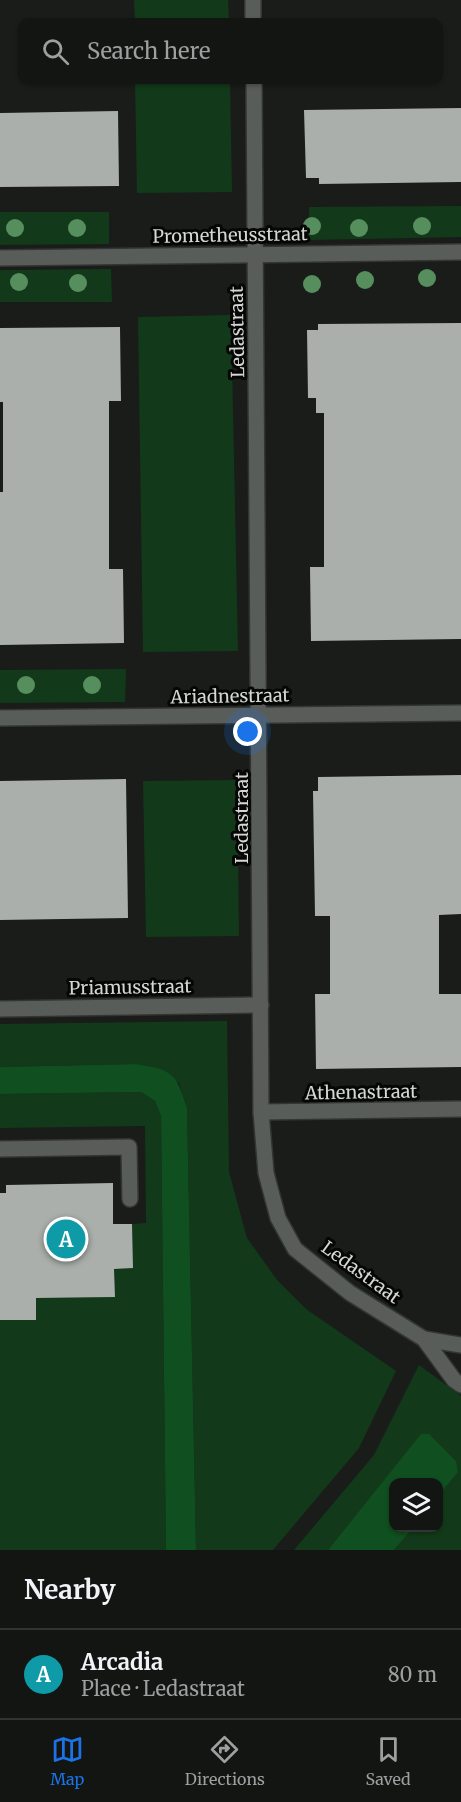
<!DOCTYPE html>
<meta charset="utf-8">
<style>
:root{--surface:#131513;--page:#202221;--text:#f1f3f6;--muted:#9d9fa0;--line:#323433;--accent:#1a73e8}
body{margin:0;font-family:Merriweather,serif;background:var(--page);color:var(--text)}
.controls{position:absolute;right:18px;bottom:18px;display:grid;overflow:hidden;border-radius:12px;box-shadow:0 2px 4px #0004}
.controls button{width:54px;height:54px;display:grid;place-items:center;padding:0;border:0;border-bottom:2px solid var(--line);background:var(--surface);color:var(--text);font:30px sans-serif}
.you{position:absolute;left:248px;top:732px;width:21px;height:21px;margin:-15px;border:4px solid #fff;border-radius:50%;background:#1a73e8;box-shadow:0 0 0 9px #1a73e833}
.badge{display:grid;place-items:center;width:39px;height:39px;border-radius:50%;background:var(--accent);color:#fff;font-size:20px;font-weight:700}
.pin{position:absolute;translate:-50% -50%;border:3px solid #fff;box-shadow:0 2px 6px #0006}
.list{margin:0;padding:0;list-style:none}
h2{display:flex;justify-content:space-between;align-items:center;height:78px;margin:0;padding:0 24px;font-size:26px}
h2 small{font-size:20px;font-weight:400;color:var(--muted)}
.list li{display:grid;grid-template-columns:39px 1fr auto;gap:18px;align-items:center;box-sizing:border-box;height:90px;padding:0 24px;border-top:2px solid var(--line)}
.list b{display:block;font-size:22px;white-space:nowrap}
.list p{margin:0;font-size:20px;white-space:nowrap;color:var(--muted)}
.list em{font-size:20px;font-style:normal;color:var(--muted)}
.icon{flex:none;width:33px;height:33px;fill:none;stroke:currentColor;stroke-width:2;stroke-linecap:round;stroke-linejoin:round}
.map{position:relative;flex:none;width:461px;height:1550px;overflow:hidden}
.search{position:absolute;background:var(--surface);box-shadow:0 2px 4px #0004;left:18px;right:18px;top:18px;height:66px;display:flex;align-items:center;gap:15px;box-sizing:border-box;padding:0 21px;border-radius:12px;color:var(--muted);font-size:22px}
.sheet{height:168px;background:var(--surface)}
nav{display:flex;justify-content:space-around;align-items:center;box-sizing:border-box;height:84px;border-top:2px solid var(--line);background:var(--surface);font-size:16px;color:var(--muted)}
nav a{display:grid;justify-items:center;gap:3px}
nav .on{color:var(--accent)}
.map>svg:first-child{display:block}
.green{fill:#123a1a}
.water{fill:#104f1f}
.building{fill:#aaafab}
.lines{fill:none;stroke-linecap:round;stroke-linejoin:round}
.service-casing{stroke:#333533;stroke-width:18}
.minor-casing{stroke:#333533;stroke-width:18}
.service{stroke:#595d5a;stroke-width:15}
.minor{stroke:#595d5a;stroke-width:15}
.tree{fill:#568f5d}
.labels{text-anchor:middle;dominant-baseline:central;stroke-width:6;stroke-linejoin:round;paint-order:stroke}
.street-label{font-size:18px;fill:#d4d7d4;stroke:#050605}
</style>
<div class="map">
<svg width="461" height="1550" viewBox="0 0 461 1550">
<rect width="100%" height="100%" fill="#191c19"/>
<!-- green -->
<g class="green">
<path d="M 134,0 L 228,0 L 229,22 L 135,22 Z"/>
<path d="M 135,80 L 230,80 L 232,192 L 137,193 Z"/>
<path d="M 461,206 L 461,237 L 309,240 L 309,207 Z"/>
<path d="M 0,212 L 109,212 L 109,244 L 0,245 Z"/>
<path d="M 111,269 L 112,302 L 0,302 L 0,270 Z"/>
<path d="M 231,315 L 238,651 L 143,652 L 138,317 Z"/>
<path d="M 126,669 L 125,702 L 0,703 L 0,670 Z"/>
<path d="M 237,780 L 239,936 L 146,937 L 143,781 Z"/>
<path d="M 227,1021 L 229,1172 L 247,1238 L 277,1280 L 306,1309 L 396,1371 L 359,1448 L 273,1550 L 196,1550 L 187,1108 L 179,1083 L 135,1064 L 0,1067 L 0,1024 Z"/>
<path d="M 141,1092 L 155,1101 L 161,1116 L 166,1550 L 0,1550 L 0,1320 L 36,1320 L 36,1298 L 114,1297 L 114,1269 L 132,1268 L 132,1224 L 146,1223 L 145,1126 L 0,1128 L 0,1094 Z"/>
<path d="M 419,1365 L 461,1396 L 461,1550 L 394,1550 L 413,1528 L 438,1528 L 439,1495 L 458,1471 L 455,1460 L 429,1435 L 422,1434 L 328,1550 L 294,1550 L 374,1455 Z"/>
</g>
<!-- water -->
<g class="water">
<path d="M 135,1064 C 172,1070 176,1072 187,1108 L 196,1550 L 166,1550 L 161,1116 L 155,1101 L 141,1092 L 0,1094 L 0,1067 Z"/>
<path d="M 421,1434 L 429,1434 L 456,1461 L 458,1472 L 439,1495 L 438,1482 L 394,1482 L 394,1528 L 413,1528 L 394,1550 L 328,1550 Z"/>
</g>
<!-- building -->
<g class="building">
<path d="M 461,108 L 461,182 L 319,184 L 319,178 L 306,178 L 304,110 Z"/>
<path d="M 118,111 L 119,186 L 0,187 L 0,113 Z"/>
<path d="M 461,323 L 461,639 L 311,641 L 310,567 L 324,567 L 324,413 L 316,413 L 316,398 L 308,398 L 307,330 L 318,330 L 318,324 Z"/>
<path d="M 120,327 L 121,401 L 109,401 L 109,569 L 123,569 L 124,643 L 0,645 L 0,492 L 3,492 L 3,402 L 0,402 L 0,328 Z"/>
<path d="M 461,775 L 461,914 L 439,915 L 439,994 L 461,994 L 461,1067 L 316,1069 L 315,994 L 330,994 L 330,916 L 315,916 L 313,791 L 318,791 L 318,777 Z"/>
<path d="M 126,779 L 128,918 L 0,920 L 0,781 Z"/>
<path d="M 113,1183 L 113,1224 L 132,1224 L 133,1268 L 114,1269 L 115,1297 L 36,1298 L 36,1320 L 0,1320 L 0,1193 L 6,1193 L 6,1185 Z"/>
</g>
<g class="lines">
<defs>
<path id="service" d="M 0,1149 L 129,1147 L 130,1199"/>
<g id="minor">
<path d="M 253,0 L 253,22"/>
<path d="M 254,80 L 261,1112 L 266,1173 L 278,1218 L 295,1249 L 350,1293 L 424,1339 L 454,1380 L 461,1385"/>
<path d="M 0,258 L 461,252"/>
<path d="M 0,718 L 461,713"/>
<path d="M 0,1009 L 261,1005"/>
<path d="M 261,1112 L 461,1109"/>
<path d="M 424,1339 L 461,1345"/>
</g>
</defs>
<!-- service casing -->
<use href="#service" class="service-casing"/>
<!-- minor casing -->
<use href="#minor" class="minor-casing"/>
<!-- service -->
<use href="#service" class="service"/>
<!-- minor -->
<use href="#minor" class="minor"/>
</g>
<!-- trees -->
<g class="tree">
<circle cx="312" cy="226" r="9"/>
<circle cx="422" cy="226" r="9"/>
<circle cx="15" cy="228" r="9"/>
<circle cx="77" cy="228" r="9"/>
<circle cx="359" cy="228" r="9"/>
<circle cx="427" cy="278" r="9"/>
<circle cx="365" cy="280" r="9"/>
<circle cx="19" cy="282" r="9"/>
<circle cx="78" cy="283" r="9"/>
<circle cx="312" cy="284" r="9"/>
<circle cx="26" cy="685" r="9"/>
<circle cx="92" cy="685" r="9"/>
</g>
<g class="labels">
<!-- street labels -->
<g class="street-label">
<text transform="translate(230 235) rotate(-1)">Prometheusstraat</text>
<text transform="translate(237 332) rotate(-91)">Ledastraat</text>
<text transform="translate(230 696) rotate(-1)">Ariadnestraat</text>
<text transform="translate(241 818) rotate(-90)">Ledastraat</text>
<text transform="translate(130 987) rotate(-1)">Priamusstraat</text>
<text transform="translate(361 1092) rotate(-1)">Athenastraat</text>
<text transform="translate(361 1272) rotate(36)">Ledastraat</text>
</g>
</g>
</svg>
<div class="controls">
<button><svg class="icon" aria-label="layers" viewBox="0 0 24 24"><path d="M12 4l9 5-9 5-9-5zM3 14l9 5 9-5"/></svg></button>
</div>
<div class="you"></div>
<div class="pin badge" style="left:66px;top:1239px;background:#0f9aa8">A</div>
<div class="search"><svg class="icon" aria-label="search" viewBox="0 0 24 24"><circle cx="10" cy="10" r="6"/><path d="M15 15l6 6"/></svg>Search here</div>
</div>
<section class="sheet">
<h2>Nearby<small></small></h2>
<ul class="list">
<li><span class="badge" style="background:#0f9aa8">A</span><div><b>Arcadia</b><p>Place · Ledastraat</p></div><em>80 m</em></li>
</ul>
</section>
<nav>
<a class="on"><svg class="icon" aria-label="map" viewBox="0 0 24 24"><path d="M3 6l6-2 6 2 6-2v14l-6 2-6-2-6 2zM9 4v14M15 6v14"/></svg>Map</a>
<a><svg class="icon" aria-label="directions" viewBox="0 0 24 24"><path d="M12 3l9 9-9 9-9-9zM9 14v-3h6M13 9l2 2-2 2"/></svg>Directions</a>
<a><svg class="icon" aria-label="saved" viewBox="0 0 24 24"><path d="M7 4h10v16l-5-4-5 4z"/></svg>Saved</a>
</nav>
